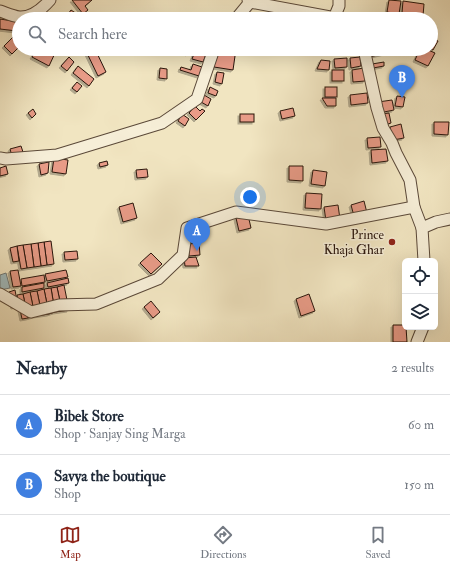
<!DOCTYPE html>
<meta charset="utf-8">
<style>
:root{--surface:#fff;--page:#f6f6f7;--text:#1f2937;--muted:#747a83;--line:#e0e1e3;--accent:#8f2418}
body{margin:0;font-family:"IM FELL Double Pica",serif;background:var(--page);color:var(--text)}
.controls{position:absolute;right:12px;bottom:12px;display:grid;overflow:hidden;border-radius:6px;box-shadow:0 4px 16px #0002}
.controls button{width:36px;height:36px;display:grid;place-items:center;padding:0;border:0;border-bottom:1px solid var(--line);background:var(--surface);color:var(--text);font:20px sans-serif}
.you{position:absolute;left:250px;top:197px;width:14px;height:14px;margin:-10px;border:3px solid #fff;border-radius:50%;background:#1a73e8;box-shadow:0 0 0 6px #1a73e833}
.badge{display:grid;place-items:center;width:26px;height:26px;border-radius:50%;background:var(--accent);color:#fff;font-size:13px;font-weight:700}
.pin{position:absolute;translate:-50% -33px;filter:drop-shadow(0 1px 2px #0008)}
.pin::after{content:'';position:absolute;top:21px;width:14px;height:12px;background:inherit;clip-path:polygon(0 0,100% 0,50% 100%)}
.list{margin:0;padding:0;list-style:none}
h2{display:flex;justify-content:space-between;align-items:center;height:52px;margin:0;padding:0 16px;font-size:17px}
h2 small{font-size:13px;font-weight:400;color:var(--muted)}
.list li{display:grid;grid-template-columns:26px 1fr auto;gap:12px;align-items:center;box-sizing:border-box;height:60px;padding:0 16px;border-top:1px solid var(--line)}
.list b{display:block;font-size:15px;white-space:nowrap}
.list p{margin:0;font-size:13px;white-space:nowrap;color:var(--muted)}
.list em{font-size:13px;font-style:normal;color:var(--muted)}
.icon{flex:none;width:22px;height:22px;fill:none;stroke:currentColor;stroke-width:2;stroke-linecap:round;stroke-linejoin:round}
.map{position:relative;flex:none;width:450px;height:342px;overflow:hidden}
.search{position:absolute;background:var(--surface);box-shadow:0 4px 16px #0002;left:12px;right:12px;top:12px;height:44px;display:flex;align-items:center;gap:10px;box-sizing:border-box;padding:0 14px;border-radius:22px;color:var(--muted);font-size:15px}
.sheet{height:172px;background:var(--surface)}
nav{display:flex;justify-content:space-around;align-items:center;box-sizing:border-box;height:56px;border-top:1px solid var(--line);background:var(--surface);font-size:11px;color:var(--muted)}
nav a{display:grid;justify-items:center;gap:2px}
nav .on{color:var(--accent)}
.map>svg:first-child{display:block}
.water{fill:#a1bcbf;stroke:#717977}
.building{fill:#e89b87;stroke:#29150c;filter:url(#shadow)}
.lines{fill:none;stroke-linecap:round;stroke-linejoin:round}
.minor-casing{stroke:#5b4939;stroke-width:13}
.minor{stroke:#f6eed7;stroke-width:11}
.poi-dot{fill:#8f2418;stroke:#f6eed7;stroke-width:1.5}
.labels{text-anchor:middle;dominant-baseline:central;stroke-width:3;stroke-linejoin:round;paint-order:stroke}
.poi-label{font-size:13px;fill:#29150c;stroke:#f6eed7;text-anchor:end}
</style>
<div class="map">
<svg width="450" height="342" viewBox="0 0 450 342">
<defs>
<filter id="shadow"><feDropShadow dx="-2" dy="2" stdDeviation="0" flood-color="#0004"/></filter>
</defs>
<rect width="100%" height="100%" fill="#f1e5c1"/>
<filter id="stains"><feTurbulence type="fractalNoise" baseFrequency=".005" numOctaves="4"/><feColorMatrix values="0 0 0 0 .2 0 0 0 0 .09 0 0 0 0 .02 0 0 0 .5 -.17"/></filter>
<radialGradient id="worn" r=".72"><stop offset=".6" stop-color="#630" stop-opacity="0"/><stop offset="1" stop-color="#630" stop-opacity=".3"/></radialGradient>
<!-- water -->
<path class="water" d="M 6,273 L 10,288 L 0,290 L 0,275 Z"/>
<!-- building -->
<g class="building">
<path d="M 72,0 L 92,0 L 85,6 L 88,10 L 83,14 Z"/>
<path d="M 389,0 L 401,1 L 399,14 L 387,12 Z"/>
<path d="M 403,1 L 424,4 L 423,16 L 402,13 Z"/>
<path d="M 71,10 L 80,16 L 78,19 L 68,19 L 66,17 Z"/>
<path d="M 0,19 L 19,22 L 17,31 L 0,29 Z"/>
<path d="M 19,31 L 19,47 L 12,54 L 4,46 Z"/>
<path d="M 431,38 L 438,41 L 433,50 L 430,49 L 431,49 Z"/>
<path d="M 37,49 L 52,49 L 56,51 L 49,66 L 32,57 Z"/>
<path d="M 85,49 L 95,49 L 106,72 L 98,76 Z"/>
<path d="M 179,49 L 191,49 L 188,54 Z"/>
<path d="M 196,49 L 207,52 L 203,62 L 192,59 Z"/>
<path d="M 217,49 L 236,49 L 233,70 L 214,67 Z"/>
<path d="M 332,49 L 355,49 L 355,53 L 332,52 Z"/>
<path d="M 367,49 L 385,49 L 386,53 L 369,57 Z"/>
<path d="M 420,49 L 426,49 L 435,53 L 428,66 L 415,60 Z"/>
<path d="M 69,57 L 74,62 L 67,71 L 61,66 Z"/>
<path d="M 360,57 L 361,66 L 351,68 L 350,58 Z"/>
<path d="M 347,58 L 347,67 L 335,68 L 334,59 Z"/>
<path d="M 321,60 L 330,61 L 329,70 L 317,69 Z"/>
<path d="M 384,62 L 384,66 L 373,68 L 372,64 Z"/>
<path d="M 193,64 L 202,67 L 199,76 L 180,70 L 181,67 L 191,70 Z"/>
<path d="M 78,66 L 94,79 L 89,86 L 73,73 Z"/>
<path d="M 160,68 L 167,69 L 167,79 L 159,78 Z"/>
<path d="M 364,68 L 365,81 L 353,82 L 352,70 Z"/>
<rect x="332" y="70" width="12" height="11"/>
<path d="M 217,72 L 224,73 L 222,84 L 215,82 Z"/>
<path d="M 77,82 L 82,86 L 77,92 L 72,88 Z"/>
<path d="M 210,87 L 218,91 L 216,96 L 208,93 Z"/>
<rect x="325" y="87" width="12" height="10"/>
<path d="M 367,93 L 368,103 L 351,105 L 350,95 Z"/>
<path d="M 204,95 L 211,99 L 208,106 L 201,102 Z"/>
<path d="M 397,96 L 405,97 L 403,107 L 395,106 Z"/>
<path d="M 322,98 L 336,98 L 336,106 L 327,106 Z"/>
<path d="M 392,100 L 394,110 L 379,113 L 378,102 Z"/>
<path d="M 195,106 L 200,111 L 202,109 L 205,111 L 196,120 L 189,113 Z"/>
<path d="M 293,108 L 295,116 L 282,119 L 280,111 Z"/>
<path d="M 33,109 L 36,114 L 32,118 L 28,113 Z"/>
<path d="M 389,113 L 391,123 L 385,125 L 382,114 Z"/>
<path d="M 182,114 L 189,119 L 185,126 L 178,121 Z"/>
<rect x="240" y="114" width="14" height="8"/>
<path d="M 434,122 L 449,122 L 448,135 L 434,134 Z"/>
<path d="M 401,124 L 404,138 L 393,140 L 390,127 Z"/>
<path d="M 380,137 L 381,147 L 368,148 L 367,138 Z"/>
<path d="M 21,146 L 23,152 L 12,156 L 10,149 Z"/>
<path d="M 386,149 L 388,161 L 372,163 L 371,150 Z"/>
<path d="M 54,158 L 68,160 L 66,174 L 52,172 Z"/>
<path d="M 107,161 L 108,165 L 100,167 L 99,163 Z"/>
<path d="M 49,162 L 48,173 L 41,175 L 39,164 Z"/>
<path d="M 6,166 L 8,174 L 0,176 L 0,168 Z"/>
<path d="M 289,166 L 303,166 L 303,181 L 289,180 Z"/>
<path d="M 147,169 L 148,177 L 137,178 L 136,170 Z"/>
<path d="M 313,170 L 327,172 L 325,186 L 311,184 Z"/>
<path d="M 306,193 L 322,194 L 321,209 L 305,208 Z"/>
<path d="M 364,201 L 367,213 L 354,216 L 351,205 Z"/>
<path d="M 133,203 L 137,218 L 123,222 L 119,207 Z"/>
<path d="M 338,205 L 340,219 L 326,221 L 324,207 Z"/>
<path d="M 248,215 L 251,228 L 239,231 L 236,218 Z"/>
<path d="M 51,241 L 54,264 L 47,265 L 44,242 Z"/>
<path d="M 44,242 L 47,265 L 41,266 L 38,243 Z"/>
<path d="M 38,243 L 41,266 L 34,267 L 31,244 Z"/>
<path d="M 199,243 L 200,255 L 189,256 L 188,244 Z"/>
<path d="M 31,244 L 34,267 L 27,268 L 23,245 Z"/>
<path d="M 23,245 L 27,268 L 21,269 L 17,246 Z"/>
<path d="M 17,246 L 19,261 L 13,262 L 10,248 Z"/>
<path d="M 77,251 L 78,259 L 65,260 L 64,252 Z"/>
<path d="M 151,253 L 162,264 L 151,274 L 140,263 Z"/>
<path d="M 196,257 L 199,266 L 185,266 L 184,258 Z"/>
<path d="M 18,270 L 21,286 L 13,287 L 10,271 Z"/>
<path d="M 66,270 L 68,277 L 47,281 L 45,274 Z"/>
<path d="M 44,275 L 45,282 L 22,286 L 21,279 Z"/>
<path d="M 68,278 L 69,283 L 48,287 L 47,283 Z"/>
<path d="M 44,283 L 44,288 L 22,292 L 22,287 Z"/>
<path d="M 64,285 L 69,310 L 62,311 L 57,287 Z"/>
<path d="M 57,287 L 62,311 L 55,312 L 51,288 Z"/>
<path d="M 51,288 L 55,312 L 49,314 L 44,289 Z"/>
<path d="M 44,289 L 49,314 L 42,315 L 37,291 Z"/>
<path d="M 15,290 L 18,306 L 13,307 L 9,292 Z"/>
<path d="M 37,291 L 42,315 L 35,316 L 30,292 Z"/>
<path d="M 30,292 L 35,316 L 28,318 L 23,294 Z"/>
<path d="M 23,294 L 28,318 L 22,319 L 17,295 Z"/>
<path d="M 309,294 L 315,311 L 301,316 L 296,299 Z"/>
<path d="M 151,301 L 160,312 L 153,318 L 144,307 Z"/>
<path d="M 393,325 L 405,325 L 405,327 L 406,327 L 407,342 L 393,342 Z"/>
</g>
<g class="lines">
<defs>
<g id="minor">
<path d="M 248,0 L 250,2 L 341,19"/>
<path d="M 0,11 C 6,13 13,16 19,17 C 32,18 42,9 50,0"/>
<path d="M 334,18 L 339,6 L 339,0"/>
<path d="M 236,19 L 250,2"/>
<path d="M 364,49 L 377,108 L 383,128 L 392,143 L 396,153 L 410,180 L 414,207 L 422,228"/>
<path d="M 0,158 L 6,159 L 57,155 L 162,123 L 197,99 L 214,49"/>
<path d="M 424,261 L 422,228 L 436,222 L 450,219"/>
<path d="M 0,294 L 31,312 L 59,305 L 96,304 L 158,279 L 183,255 L 187,228 L 236,212 L 326,224 L 414,207"/>
<path d="M 417,342 L 423,327"/>
</g>
</defs>
<!-- minor casing -->
<use href="#minor" class="minor-casing"/>
<!-- minor -->
<use href="#minor" class="minor"/>
</g>
<!-- markers -->
<circle class="poi-dot" cx="392" cy="242" r="4"/>
<g class="labels">
<!-- poi labels -->
<g class="poi-label">
<text x="384" y="235">Prince<tspan x="384" dy="15">Khaja Ghar</tspan></text>
</g>
</g>
<rect width="100%" height="100%" filter="url(#stains)"/>
<rect width="100%" height="100%" fill="url(#worn)"/>
</svg>
<div class="controls">
<button><svg class="icon" aria-label="locate" viewBox="0 0 24 24"><circle cx="12" cy="12" r="6"/><path d="M12 2v4M12 18v4M2 12h4M18 12h4"/></svg></button>
<button><svg class="icon" aria-label="layers" viewBox="0 0 24 24"><path d="M12 4l9 5-9 5-9-5zM3 14l9 5 9-5"/></svg></button>
</div>
<div class="you"></div>
<div class="pin badge" style="left:197px;top:251px;background:#3f7fe0">A</div>
<div class="pin badge" style="left:402px;top:98px;background:#3f7fe0">B</div>
<div class="search"><svg class="icon" aria-label="search" viewBox="0 0 24 24"><circle cx="10" cy="10" r="6"/><path d="M15 15l6 6"/></svg>Search here</div>
</div>
<section class="sheet">
<h2>Nearby<small>2 results</small></h2>
<ul class="list">
<li><span class="badge" style="background:#3f7fe0">A</span><div><b>Bibek Store</b><p>Shop · Sanjay Sing Marga</p></div><em>60 m</em></li>
<li><span class="badge" style="background:#3f7fe0">B</span><div><b>Savya the boutique</b><p>Shop</p></div><em>150 m</em></li>
</ul>
</section>
<nav>
<a class="on"><svg class="icon" aria-label="map" viewBox="0 0 24 24"><path d="M3 6l6-2 6 2 6-2v14l-6 2-6-2-6 2zM9 4v14M15 6v14"/></svg>Map</a>
<a><svg class="icon" aria-label="directions" viewBox="0 0 24 24"><path d="M12 3l9 9-9 9-9-9zM9 14v-3h6M13 9l2 2-2 2"/></svg>Directions</a>
<a><svg class="icon" aria-label="saved" viewBox="0 0 24 24"><path d="M7 4h10v16l-5-4-5 4z"/></svg>Saved</a>
</nav>
